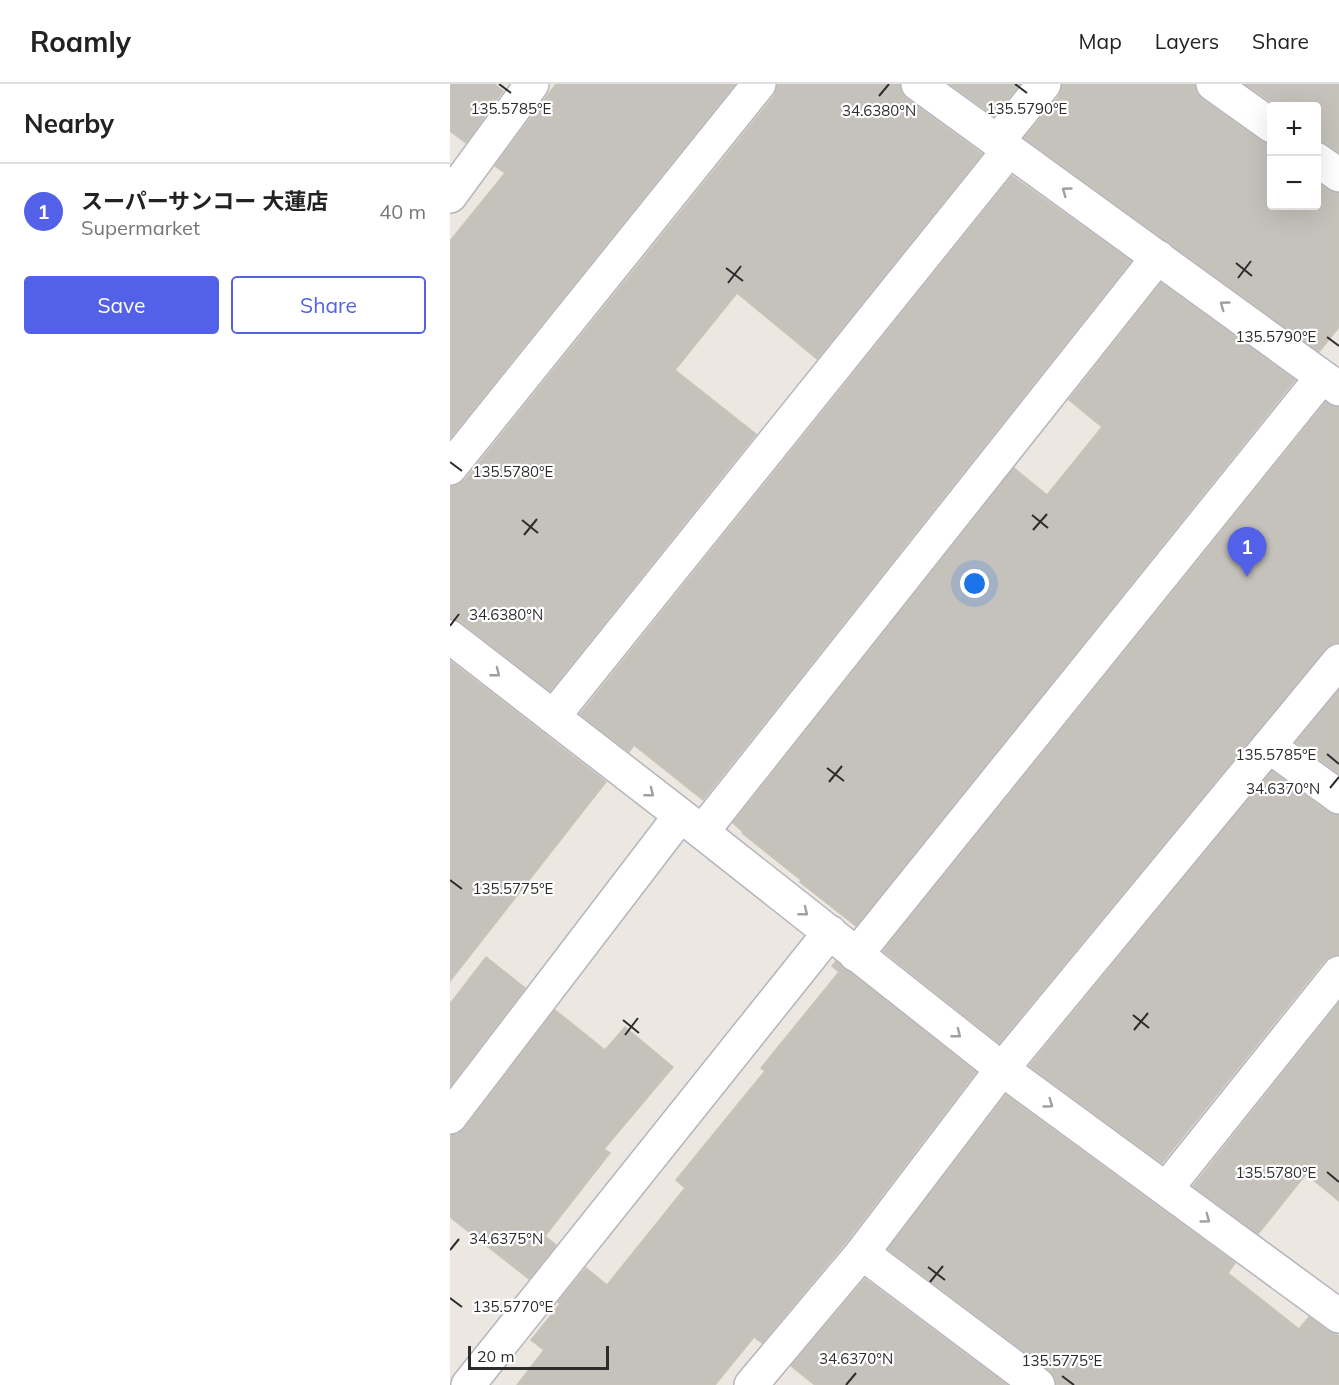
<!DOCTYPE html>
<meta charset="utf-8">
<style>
:root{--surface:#fff;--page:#f2f2f2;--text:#222;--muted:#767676;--line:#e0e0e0;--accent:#5261e8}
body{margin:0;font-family:Mulish,"Noto Sans JP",sans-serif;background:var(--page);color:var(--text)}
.controls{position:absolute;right:18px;top:18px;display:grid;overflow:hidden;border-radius:6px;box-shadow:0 6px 24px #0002}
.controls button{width:54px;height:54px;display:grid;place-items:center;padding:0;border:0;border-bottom:2px solid var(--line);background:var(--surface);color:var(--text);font:30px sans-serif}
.scale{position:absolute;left:18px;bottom:15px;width:141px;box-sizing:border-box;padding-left:6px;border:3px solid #2c2c2c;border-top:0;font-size:16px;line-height:21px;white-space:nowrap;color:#2c2c2c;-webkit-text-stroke:4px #fff;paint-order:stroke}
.you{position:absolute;left:525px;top:500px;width:21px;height:21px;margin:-15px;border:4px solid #fff;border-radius:50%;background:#1a73e8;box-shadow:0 0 0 9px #1a73e833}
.badge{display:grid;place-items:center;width:39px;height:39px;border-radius:50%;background:var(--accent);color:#fff;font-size:20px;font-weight:700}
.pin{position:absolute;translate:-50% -50px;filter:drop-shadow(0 2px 3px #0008)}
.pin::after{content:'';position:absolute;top:32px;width:21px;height:18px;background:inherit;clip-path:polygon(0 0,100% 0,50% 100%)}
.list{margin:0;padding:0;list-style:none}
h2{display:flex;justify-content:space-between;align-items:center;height:78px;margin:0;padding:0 24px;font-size:26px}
h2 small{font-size:20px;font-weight:400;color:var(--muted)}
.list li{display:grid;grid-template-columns:39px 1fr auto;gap:18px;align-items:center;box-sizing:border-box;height:96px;padding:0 24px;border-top:2px solid var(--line)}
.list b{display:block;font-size:22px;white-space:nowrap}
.list p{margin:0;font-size:20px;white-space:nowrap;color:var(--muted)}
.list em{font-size:20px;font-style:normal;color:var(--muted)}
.actions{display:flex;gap:12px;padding:18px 24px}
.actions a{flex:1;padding:14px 0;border:2px solid var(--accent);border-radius:6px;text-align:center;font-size:21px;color:var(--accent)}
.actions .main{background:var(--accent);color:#fff}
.map{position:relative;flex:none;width:889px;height:1301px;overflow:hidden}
header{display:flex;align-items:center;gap:36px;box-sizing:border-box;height:84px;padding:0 30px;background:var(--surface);border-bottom:2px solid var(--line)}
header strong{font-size:28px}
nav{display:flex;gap:33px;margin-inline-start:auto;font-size:21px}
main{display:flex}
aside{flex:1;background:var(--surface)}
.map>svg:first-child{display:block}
.building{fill:#c5c2bc;stroke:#c8c4ba;stroke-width:1.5}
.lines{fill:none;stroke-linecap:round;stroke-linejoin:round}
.minor-casing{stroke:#b4b5be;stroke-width:36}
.minor{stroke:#fff;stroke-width:33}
.oneway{stroke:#a0a0a0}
.ticks{fill:none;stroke:#2c2c2c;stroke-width:2}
.ticks-label{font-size:15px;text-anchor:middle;fill:#2c2c2c;stroke:#fff;stroke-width:4.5;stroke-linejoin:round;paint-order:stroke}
</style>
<header>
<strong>Roamly</strong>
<nav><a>Map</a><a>Layers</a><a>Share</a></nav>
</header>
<main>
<aside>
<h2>Nearby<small></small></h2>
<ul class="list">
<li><span class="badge">1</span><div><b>スーパーサンコー 大蓮店</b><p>Supermarket</p></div><em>40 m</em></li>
</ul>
<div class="actions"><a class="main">Save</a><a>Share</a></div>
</aside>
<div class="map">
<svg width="889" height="1301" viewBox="0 0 889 1301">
<rect width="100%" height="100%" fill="#ece8e1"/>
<!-- building -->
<g class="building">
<path d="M 0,0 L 44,0 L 53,7 L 16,59 L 0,47 Z"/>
<path d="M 106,0 L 285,0 L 0,354 L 0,157 L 55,89 L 45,82 Z"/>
<path d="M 327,0 L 450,0 L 451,8 L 457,15 L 532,70 L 367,275 L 287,209 L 225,286 L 306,350 L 100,607 L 11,538 L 0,535 L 0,402 L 7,401 L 15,396 L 324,12 Z"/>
<path d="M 500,0 L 570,0 L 544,32 Z"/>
<path d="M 612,0 L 745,0 L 746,8 L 752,15 L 811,57 L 822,61 L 822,122 L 867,122 L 867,98 L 879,107 L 889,109 L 889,243 L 869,268 L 574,54 L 609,12 Z"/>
<path d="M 795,0 L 889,0 L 889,68 L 877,60 L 867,56 L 867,22 L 827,22 Z"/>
<path d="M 562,92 L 681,177 L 253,716 L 184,661 L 179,668 L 130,630 Z"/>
<path d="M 711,199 L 845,296 L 406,842 L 350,798 L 351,796 L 292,749 L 293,748 L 283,739 L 564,384 L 597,411 L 652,343 L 619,316 Z"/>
<path d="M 876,318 L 889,323 L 889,559 L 882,560 L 875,565 L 549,959 L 433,867 Z"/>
<path d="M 0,577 L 156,698 L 0,897 Z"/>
<path d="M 889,606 L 889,690 L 846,658 Z"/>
<path d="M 822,687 L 878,728 L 889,731 L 889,871 L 882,872 L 874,877 L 712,1079 L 579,982 Z"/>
<path d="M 36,873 L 75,904 L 0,1002 L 0,920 Z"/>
<path d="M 386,877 L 526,988 L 397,1157 L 312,1259 L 304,1253 L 265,1301 L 67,1301 L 94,1266 L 81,1256 L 110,1220 L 108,1218 L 136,1184 L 157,1201 L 235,1104 L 226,1096 L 315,987 L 311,984 L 389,888 L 382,882 Z"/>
<path d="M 889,919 L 889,1117 L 856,1090 L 808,1150 L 743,1102 Z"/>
<path d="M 105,926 L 155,966 L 175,943 L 223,983 L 154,1065 L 160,1069 L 95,1152 L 106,1161 L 79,1195 L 0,1133 L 0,1051 L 8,1050 L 15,1044 Z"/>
<path d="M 556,1011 L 785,1179 L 778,1189 L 849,1245 L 859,1233 L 878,1247 L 889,1252 L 889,1301 L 606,1301 L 605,1293 L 599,1286 L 438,1165 Z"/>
<path d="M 415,1195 L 557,1301 L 365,1301 L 341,1282 Z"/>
</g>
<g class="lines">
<defs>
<g id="minor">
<path d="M 468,0 L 889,305"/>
<path d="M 763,0 L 822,42"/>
<path d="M 547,58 L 594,0"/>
<path d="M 866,75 L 889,91"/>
<path d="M 0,112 L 82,0"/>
<path d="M 0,384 L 309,0"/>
<path d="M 0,553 L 252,748 L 552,985 L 889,1232"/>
<path d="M 103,633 L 559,66"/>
<path d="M 819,662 L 889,713"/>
<path d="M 252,748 L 708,173"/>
<path d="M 406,871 L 872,293"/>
<path d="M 0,1033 L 230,732"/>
<path d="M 716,1105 L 889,889"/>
<path d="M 412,1169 L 588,1301"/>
<path d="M 18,1301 L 380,848"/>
<path d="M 301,1301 L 412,1169 L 552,985 L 889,577"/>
</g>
</defs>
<!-- minor casing -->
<use href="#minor" class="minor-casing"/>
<!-- minor -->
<use href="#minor" class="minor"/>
</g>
<!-- one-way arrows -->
<defs><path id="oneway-chevron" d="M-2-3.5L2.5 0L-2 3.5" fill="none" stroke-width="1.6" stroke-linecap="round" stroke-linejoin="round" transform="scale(1.5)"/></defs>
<g class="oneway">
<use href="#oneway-chevron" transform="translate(616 107) rotate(-144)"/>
<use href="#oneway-chevron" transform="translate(774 221) rotate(-144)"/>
<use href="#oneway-chevron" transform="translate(46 589) rotate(38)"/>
<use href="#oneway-chevron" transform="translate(200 709) rotate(38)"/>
<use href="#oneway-chevron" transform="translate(354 828) rotate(38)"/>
<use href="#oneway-chevron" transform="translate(507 950) rotate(38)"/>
<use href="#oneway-chevron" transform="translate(599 1020) rotate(36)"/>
<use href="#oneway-chevron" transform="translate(756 1135) rotate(36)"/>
</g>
<!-- ticks -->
<path class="ticks" d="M 49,0 L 61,9M 565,0 L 577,9M 429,12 L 439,0M 786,179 L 802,192M 276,184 L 293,197M 788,194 L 801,177M 278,199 L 291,182M 877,253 L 889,262M 0,378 L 12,387M 582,431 L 598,444M 72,436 L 88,449M 583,446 L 597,430M 74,451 L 87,435M 0,542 L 9,530M 877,670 L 889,680M 377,684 L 394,697M 379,698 L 392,682M 880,704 L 889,693M 0,796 L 12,805M 683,931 L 699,944M 173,936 L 189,949M 684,946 L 698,929M 175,951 L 188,934M 877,1088 L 889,1098M 0,1166 L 9,1155M 478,1183 L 495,1196M 480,1198 L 493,1182M 0,1214 L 12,1223M 612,1292 L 624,1301M 396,1301 L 406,1289"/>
<g class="ticks-label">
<text x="61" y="30">135.5785°E</text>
<text x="577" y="30">135.5790°E</text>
<text x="429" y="32">34.6380°N</text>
<text x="826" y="258">135.5790°E</text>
<text x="63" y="393">135.5780°E</text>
<text x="56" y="536">34.6380°N</text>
<text x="826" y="676">135.5785°E</text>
<text x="833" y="710">34.6370°N</text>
<text x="63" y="810">135.5775°E</text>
<text x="826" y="1094">135.5780°E</text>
<text x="56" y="1160">34.6375°N</text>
<text x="63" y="1228">135.5770°E</text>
<text x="406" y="1280">34.6370°N</text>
<text x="612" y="1282">135.5775°E</text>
</g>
</svg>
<div class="controls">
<button>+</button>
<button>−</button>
</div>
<div class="scale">20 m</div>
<div class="you"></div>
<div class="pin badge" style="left:797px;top:493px">1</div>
</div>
</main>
